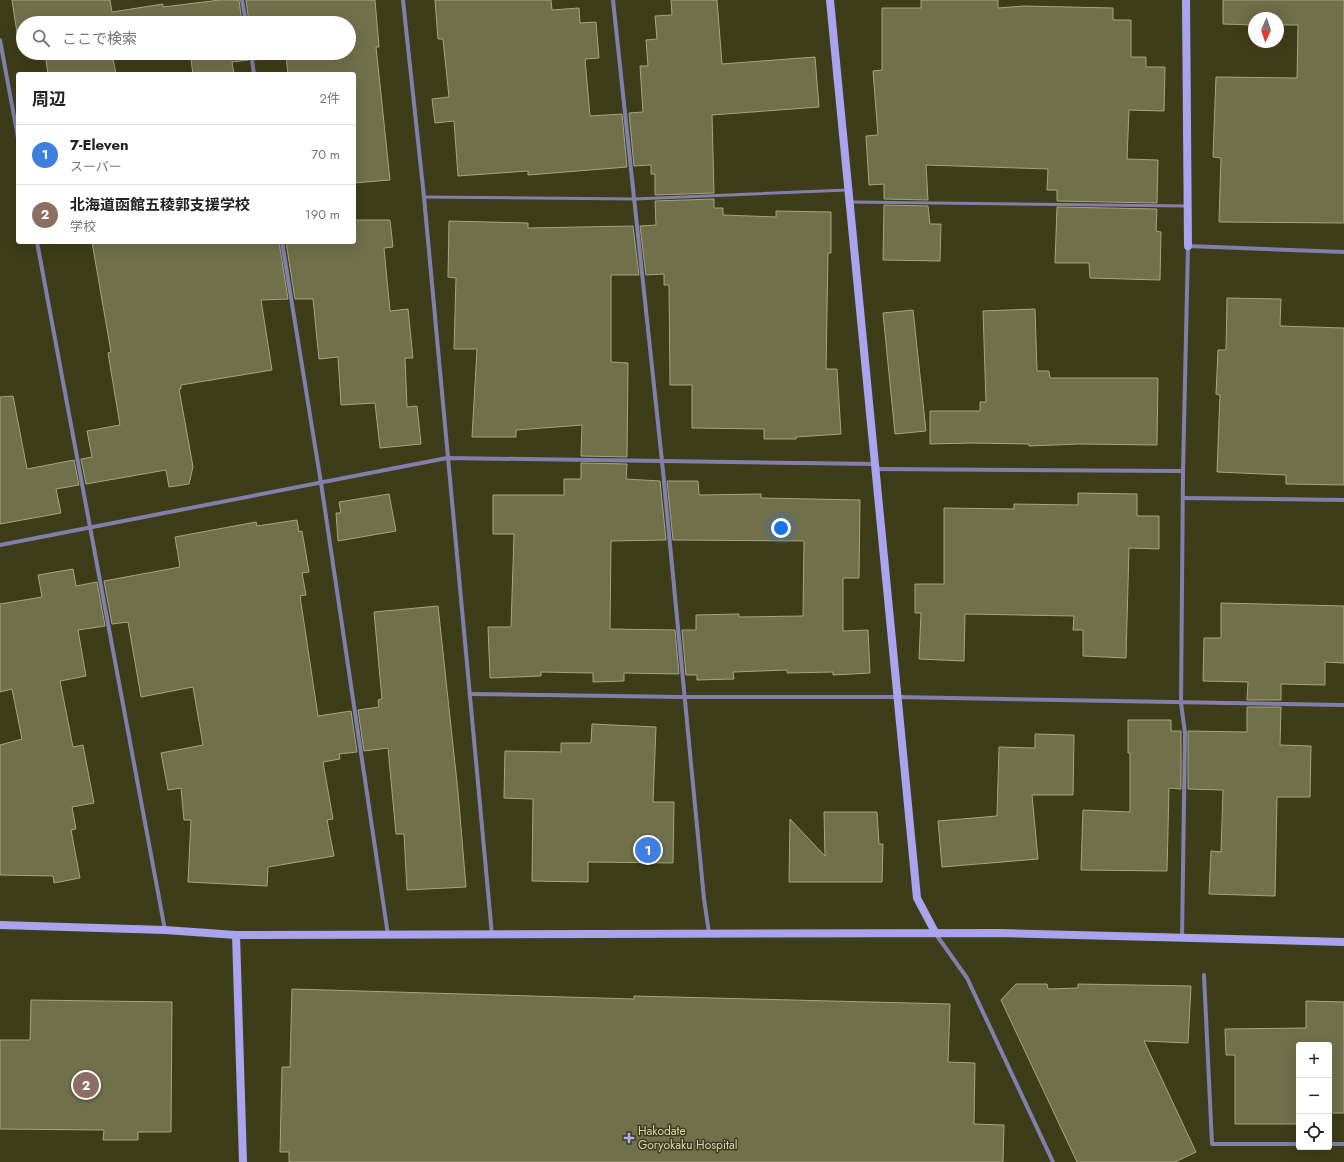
<!DOCTYPE html>
<html lang="ja">
<meta charset="utf-8">
<style>
:root{--surface:#fff;--page:#f6f6f6;--text:#222;--muted:#767676;--line:#e0e0e0;--accent:#636183}
body{margin:0;font-family:Jost,"Noto Sans JP",sans-serif;background:var(--page);color:var(--text)}
.controls{position:absolute;right:12px;bottom:12px;display:grid;overflow:hidden;border-radius:4px;box-shadow:0 4px 16px #0002}
.controls button{width:36px;height:36px;display:grid;place-items:center;padding:0;border:0;border-bottom:1px solid var(--line);background:var(--surface);color:var(--text);font:20px sans-serif}
.compass{position:absolute;left:1248px;top:12px;width:36px;height:36px;border-radius:50%;background:var(--surface);box-shadow:0 4px 16px #0002;rotate:183deg}
.you{position:absolute;left:781px;top:528px;width:14px;height:14px;margin:-10px;border:3px solid #fff;border-radius:50%;background:#1a73e8;box-shadow:0 0 0 6px #1a73e833}
.badge{display:grid;place-items:center;width:26px;height:26px;border-radius:50%;background:var(--accent);color:#fff;font-size:13px;font-weight:700}
.pin{position:absolute;translate:-50% -50%;border:2px solid #fff;box-shadow:0 1px 4px #0006}
.list{margin:0;padding:0;list-style:none}
h2{display:flex;justify-content:space-between;align-items:center;height:52px;margin:0;padding:0 16px;font-size:17px}
h2 small{font-size:13px;font-weight:400;color:var(--muted)}
.list li{display:grid;grid-template-columns:26px 1fr auto;gap:12px;align-items:center;box-sizing:border-box;height:60px;padding:0 16px;border-top:1px solid var(--line)}
.list b{display:block;font-size:15px;white-space:nowrap}
.list p{margin:0;font-size:13px;white-space:nowrap;color:var(--muted)}
.list em{font-size:13px;font-style:normal;color:var(--muted)}
.icon{flex:none;width:22px;height:22px;fill:none;stroke:currentColor;stroke-width:2;stroke-linecap:round;stroke-linejoin:round}
.map{position:relative;flex:none;width:1344px;height:1162px;overflow:hidden}
.search{position:absolute;background:var(--surface);box-shadow:0 4px 16px #0002;left:16px;top:16px;width:340px;height:44px;display:flex;align-items:center;gap:10px;box-sizing:border-box;padding:0 14px;border-radius:22px;color:var(--muted);font-size:15px}
.panel{position:absolute;background:var(--surface);box-shadow:0 4px 16px #0002;left:16px;top:72px;width:340px;height:172px;border-radius:4px}
.map>svg:first-child{display:block}
.building{fill:#70704b;stroke:#a5a57e}
.lines{fill:none;stroke-linecap:round;stroke-linejoin:round}
.lane{stroke:#827fad;stroke-width:3}
.street{stroke:#827fad;stroke-width:4}
.secondary{stroke:#aaa4ee;stroke-width:8}
.poi-dot{fill:#b3adf9;stroke:#3e3d19;stroke-width:1.5}
.labels{text-anchor:middle;dominant-baseline:central;stroke-width:3;stroke-linejoin:round;paint-order:stroke}
.poi-label{font-size:12px;fill:#d3d3c0;stroke:#3e3d19;text-anchor:start}
</style>
<div class="map">
<svg width="1344" height="1162" viewBox="0 0 1344 1162">
<rect width="100%" height="100%" fill="#3e3d19"/>
<!-- building -->
<g class="building">
<path d="M 12,0 L 110,0 L 112,12 L 163,4 L 163,7 L 220,0 L 239,0 L 242,23 L 23,23 L 23,32 L 17,33 Z"/>
<path d="M 246,0 L 375,0 L 379,47 L 376,47 L 390,180 L 354,183 L 354,74 L 288,74 L 286,56 L 255,60 L 255,53 L 349,53 L 349,23 L 249,23 Z"/>
<path d="M 435,0 L 551,0 L 552,10 L 579,8 L 580,23 L 596,22 L 599,58 L 585,59 L 590,116 L 622,114 L 627,167 L 528,175 L 528,171 L 458,176 L 454,121 L 435,123 L 432,99 L 449,97 L 443,39 L 438,39 Z"/>
<path d="M 671,0 L 717,0 L 722,64 L 815,57 L 819,107 L 712,115 L 714,193 L 655,195 L 655,174 L 651,174 L 651,165 L 634,166 L 629,113 L 643,112 L 640,66 L 648,66 L 646,40 L 657,39 L 655,16 L 672,15 Z"/>
<path d="M 921,0 L 998,0 L 998,8 L 1024,6 L 1113,8 L 1113,20 L 1131,20 L 1131,57 L 1146,57 L 1146,67 L 1165,67 L 1164,111 L 1129,110 L 1127,159 L 1158,160 L 1157,203 L 1057,201 L 1057,190 L 1047,190 L 1048,169 L 926,165 L 928,200 L 884,199 L 884,184 L 869,185 L 866,136 L 878,135 L 873,71 L 882,70 L 882,8 L 921,8 Z"/>
<path d="M 1223,0 L 1344,0 L 1344,223 L 1219,222 L 1221,158 L 1213,157 L 1216,77 L 1297,78 L 1298,25 L 1278,25 L 1278,18 L 1254,18 L 1254,25 L 1223,24 Z"/>
<path d="M 45,53 L 147,53 L 113,59 L 116,74 L 48,74 Z"/>
<path d="M 190,53 L 248,53 L 249,60 L 232,62 L 234,74 L 193,74 Z"/>
<path d="M 714,199 L 714,208 L 723,208 L 723,215 L 776,217 L 776,211 L 831,212 L 831,253 L 828,253 L 826,369 L 837,369 L 841,434 L 796,437 L 796,439 L 764,439 L 764,429 L 692,428 L 692,385 L 670,385 L 669,285 L 664,285 L 664,274 L 646,275 L 640,226 L 656,225 L 655,201 Z"/>
<path d="M 884,205 L 928,206 L 930,224 L 941,224 L 940,261 L 883,260 Z"/>
<path d="M 1057,207 L 1157,209 L 1156,231 L 1161,232 L 1160,280 L 1090,278 L 1089,263 L 1055,263 Z"/>
<path d="M 354,220 L 390,220 L 393,247 L 384,248 L 390,311 L 408,309 L 413,358 L 405,358 L 407,407 L 417,406 L 421,444 L 380,448 L 375,403 L 341,405 L 338,357 L 319,359 L 313,299 L 295,299 L 286,242 L 354,242 Z"/>
<path d="M 449,221 L 528,223 L 528,228 L 633,226 L 639,275 L 611,275 L 611,362 L 628,363 L 627,457 L 581,456 L 582,425 L 516,430 L 516,437 L 472,437 L 477,349 L 454,349 L 456,278 L 448,277 Z"/>
<path d="M 92,242 L 279,242 L 288,299 L 261,300 L 272,370 L 181,385 L 181,389 L 179,389 L 193,467 L 189,484 L 169,487 L 166,470 L 86,484 L 81,459 L 92,457 L 87,431 L 120,425 L 108,353 L 111,352 Z"/>
<path d="M 1227,298 L 1281,299 L 1280,326 L 1344,328 L 1344,485 L 1286,484 L 1286,475 L 1217,472 L 1220,395 L 1216,394 L 1218,350 L 1226,350 Z"/>
<path d="M 1035,309 L 1037,371 L 1049,371 L 1050,378 L 1158,378 L 1157,445 L 1079,444 L 1029,446 L 1029,444 L 972,443 L 930,444 L 930,411 L 980,411 L 980,402 L 986,402 L 983,311 Z"/>
<path d="M 913,310 L 926,431 L 895,434 L 883,313 Z"/>
<path d="M 13,396 L 27,469 L 74,460 L 79,485 L 56,489 L 61,513 L 0,524 L 0,397 Z"/>
<path d="M 581,463 L 627,464 L 626,479 L 660,481 L 666,540 L 611,541 L 610,629 L 675,630 L 679,674 L 624,673 L 624,681 L 593,682 L 593,673 L 541,672 L 541,676 L 490,678 L 488,627 L 511,627 L 514,534 L 493,534 L 493,495 L 564,495 L 564,479 L 581,479 Z"/>
<path d="M 667,481 L 698,481 L 699,495 L 761,494 L 761,498 L 860,500 L 859,578 L 843,578 L 843,631 L 868,630 L 870,673 L 833,675 L 833,672 L 787,673 L 787,670 L 733,672 L 734,679 L 697,680 L 697,675 L 686,675 L 682,630 L 696,630 L 696,615 L 739,614 L 739,617 L 803,616 L 804,541 L 673,540 Z"/>
<path d="M 1078,493 L 1137,494 L 1137,516 L 1159,516 L 1159,549 L 1129,548 L 1126,658 L 1083,656 L 1083,630 L 1073,630 L 1074,616 L 965,614 L 964,661 L 919,659 L 921,613 L 915,613 L 915,584 L 944,584 L 944,508 L 1014,509 L 1014,504 L 1078,505 Z"/>
<path d="M 389,494 L 396,531 L 338,541 L 336,513 L 341,513 L 339,502 Z"/>
<path d="M 297,520 L 299,532 L 302,531 L 309,572 L 302,573 L 306,595 L 300,596 L 318,716 L 351,711 L 357,752 L 339,754 L 340,759 L 323,762 L 333,819 L 327,820 L 334,856 L 268,867 L 267,886 L 188,882 L 191,820 L 184,820 L 181,788 L 168,790 L 161,753 L 203,745 L 193,687 L 141,697 L 128,622 L 112,624 L 104,581 L 180,567 L 175,537 L 256,522 L 257,526 Z"/>
<path d="M 73,569 L 76,586 L 97,582 L 105,626 L 78,630 L 86,676 L 60,681 L 73,747 L 83,745 L 94,803 L 72,807 L 76,829 L 71,830 L 80,878 L 54,883 L 53,876 L 0,875 L 0,745 L 22,739 L 12,689 L 0,692 L 0,604 L 42,597 L 38,575 Z"/>
<path d="M 1221,603 L 1344,606 L 1344,663 L 1325,662 L 1325,685 L 1281,684 L 1281,700 L 1247,700 L 1248,682 L 1203,681 L 1204,638 L 1221,638 Z"/>
<path d="M 438,606 L 458,792 L 466,887 L 407,890 L 404,834 L 396,834 L 388,748 L 364,751 L 358,710 L 379,707 L 378,700 L 382,699 L 374,612 Z"/>
<path d="M 1247,707 L 1281,707 L 1280,745 L 1311,746 L 1310,797 L 1277,797 L 1275,896 L 1209,894 L 1211,851 L 1221,852 L 1223,790 L 1188,789 L 1188,731 L 1247,732 Z"/>
<path d="M 1128,720 L 1171,720 L 1171,731 L 1181,731 L 1181,789 L 1169,788 L 1167,871 L 1081,870 L 1083,810 L 1130,812 L 1130,753 L 1128,753 Z"/>
<path d="M 592,724 L 656,727 L 653,802 L 674,802 L 673,863 L 588,862 L 588,882 L 532,881 L 533,799 L 504,798 L 505,751 L 561,752 L 561,743 L 591,743 Z"/>
<path d="M 1035,734 L 1074,735 L 1073,795 L 1032,795 L 1038,859 L 942,867 L 938,821 L 997,816 L 999,747 L 1035,748 Z"/>
<path d="M 824,812 L 877,812 L 879,844 L 883,844 L 882,882 L 789,882 L 790,819 L 825,856 Z"/>
<path d="M 1016,984 L 1047,984 L 1048,989 L 1078,988 L 1078,984 L 1191,986 L 1188,1043 L 1144,1041 L 1196,1152 L 1175,1162 L 1077,1162 L 1001,1000 Z"/>
<path d="M 292,989 L 634,999 L 634,996 L 950,1004 L 948,1062 L 975,1063 L 974,1124 L 1004,1125 L 1003,1162 L 289,1162 L 289,1152 L 280,1152 L 282,1067 L 290,1067 Z"/>
<path d="M 31,1000 L 172,1002 L 171,1132 L 138,1132 L 138,1140 L 103,1140 L 104,1130 L 0,1129 L 0,1040 L 30,1040 Z"/>
<path d="M 1306,1001 L 1344,1002 L 1344,1113 L 1329,1113 L 1329,1045 L 1299,1045 L 1299,1124 L 1235,1124 L 1235,1055 L 1226,1055 L 1225,1029 L 1306,1028 Z"/>
</g>
<g class="lines">
<!-- lane -->
<g class="lane">
<path d="M 424,197 L 635,199 L 847,190"/>
<path d="M 851,202 L 1188,206"/>
</g>
<!-- street -->
<g class="street">
<path d="M 242,0 L 246,23"/>
<path d="M 403,0 L 424,197 L 492,935"/>
<path d="M 613,0 L 662,461 L 704,899 L 709,933"/>
<path d="M 0,40 L 18,138"/>
<path d="M 251,53 L 254,74"/>
<path d="M 37,242 L 165,930"/>
<path d="M 282,242 L 321,483 L 388,935"/>
<path d="M 876,469 L 1183,471"/>
<path d="M 1183,498 L 1344,500"/>
<path d="M 0,545 L 447,458 L 875,464"/>
<path d="M 471,694 L 684,697 L 896,697 L 1344,705"/>
<path d="M 935,933 L 967,978 L 1053,1162"/>
<path d="M 1182,938 L 1185,733 L 1181,703 L 1183,471 L 1188,246 L 1344,252"/>
<path d="M 1204,975 L 1212,1144 L 1299,1144"/>
<path d="M 1329,1144 L 1344,1144"/>
</g>
<!-- secondary -->
<g class="secondary">
<path d="M 830,0 L 917,898 L 935,932"/>
<path d="M 1186,0 L 1188,246"/>
<path d="M 0,925 L 165,930 L 236,935 L 1001,933 L 1344,942"/>
<path d="M 236,935 L 243,1162"/>
</g>
</g>
<!-- markers -->
<path class="poi-dot" d="M627 1132h4v4h4v4h-4v4h-4v-4h-4v-4h4z"/>
<g class="labels">
<!-- poi labels -->
<g class="poi-label">
<text x="638" y="1131">Hakodate<tspan x="638" dy="14">Goryokaku Hospital</tspan></text>
</g>
</g>
</svg>
<div class="controls">
<button>+</button>
<button>−</button>
<button><svg class="icon" aria-label="locate" viewBox="0 0 24 24"><circle cx="12" cy="12" r="6"/><path d="M12 2v4M12 18v4M2 12h4M18 12h4"/></svg></button>
</div>
<svg class="compass" viewBox="-18 -18 36 36"><path d="M0-13l5 13h-10z" fill="#e53935"/><path d="M0 13l5-13h-10z" fill="#767676"/></svg>
<div class="you"></div>
<div class="pin badge" style="left:648px;top:850px;background:#3f7fe0">1</div>
<div class="pin badge" style="left:86px;top:1085px;background:#8d6e63">2</div>
<div class="search"><svg class="icon" aria-label="search" viewBox="0 0 24 24"><circle cx="10" cy="10" r="6"/><path d="M15 15l6 6"/></svg>ここで検索</div>
<section class="panel">
<h2>周辺<small>2件</small></h2>
<ul class="list">
<li><span class="badge" style="background:#3f7fe0">1</span><div><b>7-Eleven</b><p>スーパー</p></div><em>70 m</em></li>
<li><span class="badge" style="background:#8d6e63">2</span><div><b>北海道函館五稜郭支援学校</b><p>学校</p></div><em>190 m</em></li>
</ul>
</section>
</div>
